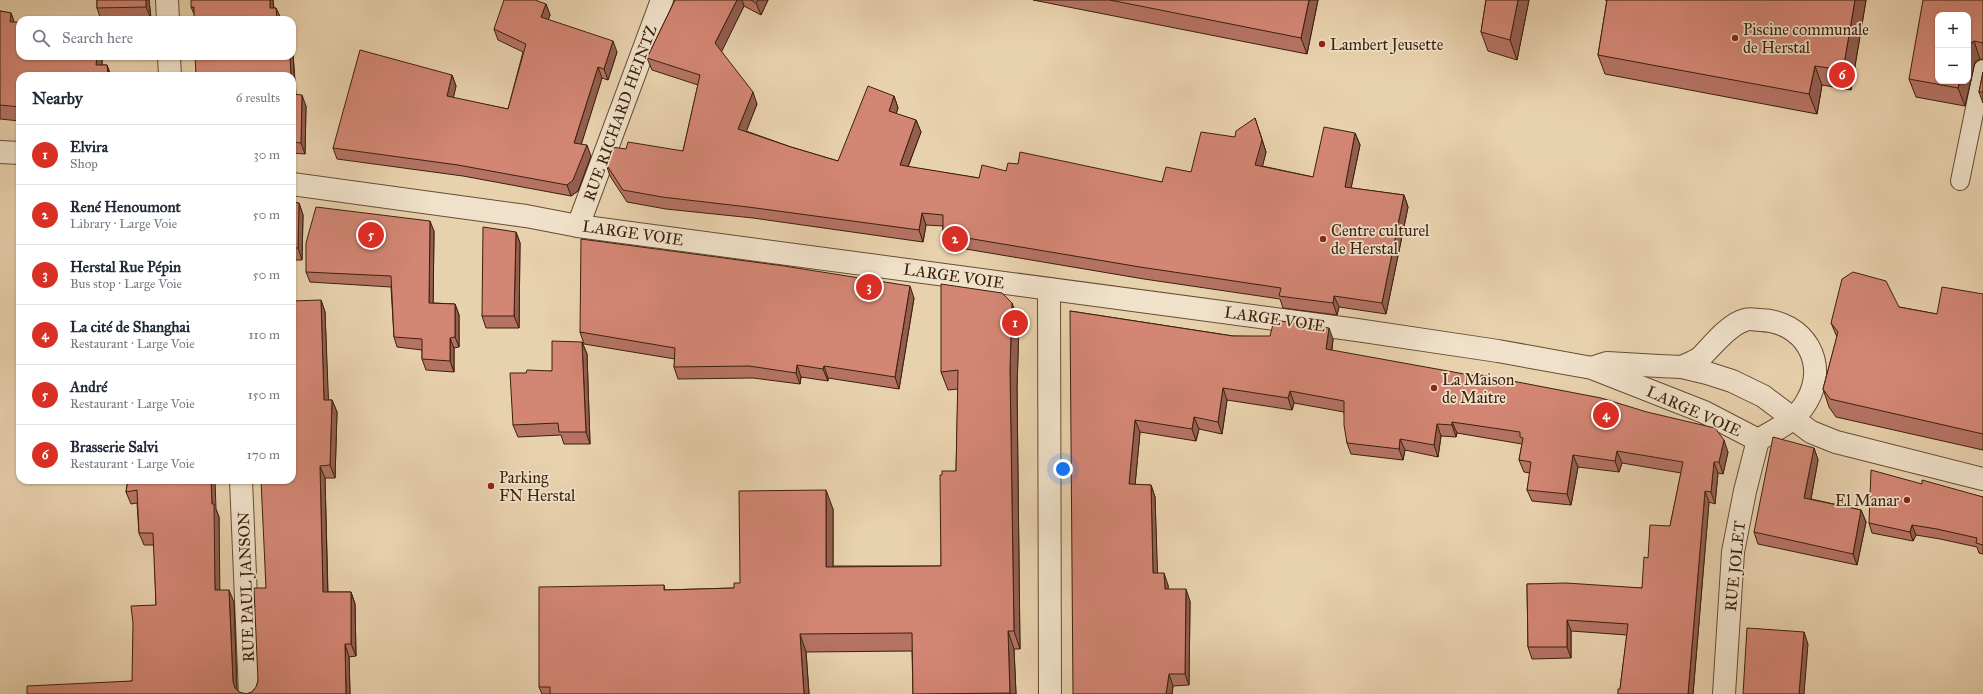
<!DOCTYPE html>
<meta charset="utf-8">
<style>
:root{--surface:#fff;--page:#f2f2f3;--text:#1f2937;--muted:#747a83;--line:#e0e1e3;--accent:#d93025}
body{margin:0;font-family:"IM FELL Great Primer",serif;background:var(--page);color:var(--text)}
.controls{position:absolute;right:12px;top:12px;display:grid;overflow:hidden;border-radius:8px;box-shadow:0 1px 3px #0004}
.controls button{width:36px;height:36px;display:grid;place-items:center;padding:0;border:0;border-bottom:1px solid var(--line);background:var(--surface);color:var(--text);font:20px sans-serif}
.you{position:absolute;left:1063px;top:469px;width:14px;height:14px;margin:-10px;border:3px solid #fff;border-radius:50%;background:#1a73e8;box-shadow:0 0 0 6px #1a73e833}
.badge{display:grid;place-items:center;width:26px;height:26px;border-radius:50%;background:var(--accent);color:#fff;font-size:13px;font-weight:700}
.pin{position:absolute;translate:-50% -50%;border:2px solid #fff;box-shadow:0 1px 4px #0006}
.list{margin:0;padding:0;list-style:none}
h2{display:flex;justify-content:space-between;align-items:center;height:52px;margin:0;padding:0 16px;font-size:17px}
h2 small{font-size:13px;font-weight:400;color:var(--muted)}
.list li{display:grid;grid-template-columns:26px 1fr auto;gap:12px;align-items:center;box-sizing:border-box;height:60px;padding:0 16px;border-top:1px solid var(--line)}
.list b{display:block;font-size:15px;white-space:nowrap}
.list p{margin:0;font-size:13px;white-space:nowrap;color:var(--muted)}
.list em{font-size:13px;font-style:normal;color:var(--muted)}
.icon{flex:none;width:22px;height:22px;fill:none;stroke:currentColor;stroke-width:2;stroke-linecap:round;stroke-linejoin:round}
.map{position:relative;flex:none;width:1983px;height:694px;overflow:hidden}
.search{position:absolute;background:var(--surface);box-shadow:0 1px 3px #0004;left:16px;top:16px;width:280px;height:44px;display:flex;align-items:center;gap:10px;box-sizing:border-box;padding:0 14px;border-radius:12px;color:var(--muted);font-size:15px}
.panel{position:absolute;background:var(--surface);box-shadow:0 1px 3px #0004;left:16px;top:72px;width:280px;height:412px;border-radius:12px}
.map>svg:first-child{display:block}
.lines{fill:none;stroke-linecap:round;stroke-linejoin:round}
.service-casing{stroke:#674c34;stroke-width:20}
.minor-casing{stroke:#674c34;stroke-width:24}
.tertiary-casing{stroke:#674c34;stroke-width:24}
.service{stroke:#f0e1ca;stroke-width:18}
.minor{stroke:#f0e1ca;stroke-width:22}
.tertiary{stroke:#f0e1ca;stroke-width:22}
.wall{fill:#b57364;stroke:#3c200b}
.shaded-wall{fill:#945e51;stroke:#3c200b}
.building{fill:#d38674;stroke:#3c200b}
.poi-dot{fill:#8f2418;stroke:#f0e1ca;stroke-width:1.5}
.labels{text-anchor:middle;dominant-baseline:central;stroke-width:3.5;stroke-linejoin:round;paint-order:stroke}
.poi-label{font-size:16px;fill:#3c200b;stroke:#f0e1ca;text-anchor:start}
.street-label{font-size:16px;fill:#3c200b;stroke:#f0e1ca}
</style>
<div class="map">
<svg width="1983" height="694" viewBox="0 0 1983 694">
<rect width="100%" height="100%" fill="#e8d1ad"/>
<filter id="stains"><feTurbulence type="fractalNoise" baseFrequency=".005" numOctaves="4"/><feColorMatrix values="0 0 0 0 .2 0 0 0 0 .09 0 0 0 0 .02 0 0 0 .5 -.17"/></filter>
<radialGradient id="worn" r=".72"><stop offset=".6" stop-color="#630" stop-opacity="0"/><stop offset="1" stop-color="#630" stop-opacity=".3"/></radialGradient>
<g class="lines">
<defs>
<path id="service" d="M 1960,181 L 1983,69"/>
<g id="minor">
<path d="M 167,0 L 168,20"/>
<path d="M 169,56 L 170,76"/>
<path d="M 578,226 L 662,0"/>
<path d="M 1049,289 L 1050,694"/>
<path d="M 241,480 L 250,694"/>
<path d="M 1724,694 L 1733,552 L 1745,491 L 1758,440"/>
</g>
<g id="tertiary">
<path d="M 0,152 L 20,153"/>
<path d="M 292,184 L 526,216 L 578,226 L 1357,330 L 1498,351 L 1592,368 L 1704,412 L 1758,440 C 1777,429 1796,421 1807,401 C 1829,363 1804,321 1760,320 C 1756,320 1749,318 1745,320 C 1729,324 1712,346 1701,357 C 1696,361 1688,364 1682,367"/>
<path d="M 1595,367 L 1607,363 L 1659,366 L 1682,367 L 1707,373 L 1732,381 L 1763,396 L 1811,432 L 1836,442 L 1983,479"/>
</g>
</defs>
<!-- service casing -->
<use href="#service" class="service-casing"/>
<!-- minor casing -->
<use href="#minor" class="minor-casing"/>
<!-- tertiary casing -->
<use href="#tertiary" class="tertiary-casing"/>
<!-- service -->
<use href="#service" class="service"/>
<!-- minor -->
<use href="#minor" class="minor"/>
<!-- tertiary -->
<use href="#tertiary" class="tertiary"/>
</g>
<!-- wall -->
<g class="wall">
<path d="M 97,0 L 149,0 L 151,19 L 101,20 L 97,8 Z"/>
<path d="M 273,0 L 274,8 L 276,8 L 281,19 L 194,14 L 191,7 Z"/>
<path d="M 675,0 L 768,0 L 761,15 L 744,6 L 721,51 L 757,104 L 746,131 L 791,147 L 838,161 L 894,96 L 898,108 L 896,114 L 916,120 L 921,132 L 908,167 L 979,178 L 1006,171 L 1018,164 L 1162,182 L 1191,172 L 1235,137 L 1259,130 L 1266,152 L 1262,166 L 1313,177 L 1355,133 L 1360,145 L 1351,188 L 1404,195 L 1408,207 L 1386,314 L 1339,307 L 1337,315 L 1283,308 L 1280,299 L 1144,279 L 948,246 L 943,234 L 943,226 L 926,225 L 923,242 L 753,218 L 666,209 L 627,202 L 610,176 L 606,164 L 626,149 L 683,151 L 698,85 L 652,70 L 647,58 Z"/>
<path d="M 1033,0 L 1318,0 L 1307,54 Z"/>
<path d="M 1486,0 L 1529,0 L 1517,60 L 1488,51 L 1481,32 Z"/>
<path d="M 1605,0 L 1866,0 L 1851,90 L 1822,85 L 1817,114 L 1605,74 L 1598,55 L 1607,0 Z"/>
<path d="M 1983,0 L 1983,60 L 1980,59 L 1975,62 L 1965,106 L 1916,97 L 1909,79 Z"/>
<path d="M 546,4 L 550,15 L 548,20 L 617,52 L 608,80 L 602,78 L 581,144 L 591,156 L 578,191 L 571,196 L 463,176 L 337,159 L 333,148 L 452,75 L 456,86 L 453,98 L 508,109 L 523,52 L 498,40 L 494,29 Z"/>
<path d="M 0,11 L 11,13 L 14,22 L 20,56 L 102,56 L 102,65 L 107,65 L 110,74 L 112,74 L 113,76 L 20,76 L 20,121 L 0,119 Z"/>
<path d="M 292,39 L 296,94 L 306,106 L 305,154 L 292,153 Z"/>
<path d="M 1983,72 L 1983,103 L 1979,92 Z"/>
<path d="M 292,202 L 299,203 L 303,215 L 302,260 L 292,260 Z"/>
<path d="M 434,231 L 433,303 L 455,304 L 459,315 L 459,347 L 454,348 L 454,372 L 426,370 L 422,359 L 422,350 L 397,347 L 394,337 L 391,287 L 310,282 L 306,272 Z"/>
<path d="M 516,232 L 520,243 L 519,328 L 486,328 L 482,316 Z"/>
<path d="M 1983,294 L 1983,450 L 1836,417 L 1829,407 L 1823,389 L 1837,337 L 1831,323 L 1899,307 L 1937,314 Z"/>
<path d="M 914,298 L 899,389 L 828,378 L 828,381 L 801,377 L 800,384 L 753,378 L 678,379 L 674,367 L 675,359 L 584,344 L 580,332 Z"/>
<path d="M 321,300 L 325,312 L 328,400 L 332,400 L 337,412 L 335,478 L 325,478 L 328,592 L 351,592 L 355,604 L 356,656 L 349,657 L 350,694 L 27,694 L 132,681 L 156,605 L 154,545 L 144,545 L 139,533 L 137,503 L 131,504 L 126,492 L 128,480 L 216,509 L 219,517 L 219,590 L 234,602 L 237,690 L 239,692 L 246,694 L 252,692 L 256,687 L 258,681 L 266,588 Z"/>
<path d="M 1070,311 L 1233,336 L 1333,339 L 1332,351 L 1728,452 L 1723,474 L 1718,473 L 1715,504 L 1709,502 L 1693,694 L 1618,694 L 1620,689 L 1627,635 L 1571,631 L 1571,658 L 1532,659 L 1528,647 L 1527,584 L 1642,588 L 1648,558 L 1670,526 L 1681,473 L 1622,463 L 1619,472 L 1578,467 L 1571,505 L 1532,501 L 1527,490 L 1530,473 L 1524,472 L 1519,460 L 1522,444 L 1457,433 L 1456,437 L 1441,436 L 1438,457 L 1405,450 L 1403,460 L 1351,454 L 1347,443 L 1344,412 L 1294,403 L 1292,410 L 1227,400 L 1222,434 L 1199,429 L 1196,441 L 1140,432 L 1135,485 L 1151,485 L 1155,497 L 1157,573 L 1168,585 L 1168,589 L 1190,601 L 1189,685 L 1173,686 L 1172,694 Z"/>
<path d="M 1019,321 L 1017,388 L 1020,649 L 1014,649 L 1016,694 L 913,694 L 912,651 L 806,652 L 809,694 L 542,694 L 539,687 L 664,585 L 665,590 L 734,588 L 740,583 L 833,509 L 833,566 L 941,566 L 942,475 L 956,471 L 958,389 L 948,390 L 941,372 Z"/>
<path d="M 582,342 L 587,354 L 590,444 L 564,444 L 561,435 L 518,437 L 513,425 L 526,373 L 552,371 Z"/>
<path d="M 1814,448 L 1818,460 L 1811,499 L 1861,510 L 1866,522 L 1857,565 L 1758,544 L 1754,532 Z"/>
<path d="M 1922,484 L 1983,497 L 1983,554 L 1979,553 L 1977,547 L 1940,539 L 1916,535 L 1913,541 L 1872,533 L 1869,523 Z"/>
</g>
<!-- shaded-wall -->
<g class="shaded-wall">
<path d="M 146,0 L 149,0 L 151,19 L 146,7 Z"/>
<path d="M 270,0 L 273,0 L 274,19 L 270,8 Z"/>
<path d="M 737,0 L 742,0 L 744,6 L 720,55 L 715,43 Z"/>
<path d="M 758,0 L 768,0 L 761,15 L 756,3 Z"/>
<path d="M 1309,0 L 1318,0 L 1307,54 L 1301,38 Z"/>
<path d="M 1518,0 L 1529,0 L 1517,60 L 1510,40 Z"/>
<path d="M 1855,0 L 1866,0 L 1851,90 L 1843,70 Z"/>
<path d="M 546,4 L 550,15 L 545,28 L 541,17 Z"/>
<path d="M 276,8 L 281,19 L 281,20 L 277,20 Z"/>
<path d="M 11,13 L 16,27 L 10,22 Z"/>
<path d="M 292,39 L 292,40 L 296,105 L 292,94 L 292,76 L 291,76 L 290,56 L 292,56 Z"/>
<path d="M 613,41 L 617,52 L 608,80 L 604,69 Z"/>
<path d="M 1974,41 L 1980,59 L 1975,62 L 1965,106 L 1958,88 L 1960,81 L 1968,81 L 1968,45 Z"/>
<path d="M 97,56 L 102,56 L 102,76 L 96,65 Z"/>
<path d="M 107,65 L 111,76 L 109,76 Z"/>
<path d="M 1815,66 L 1822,85 L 1817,114 L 1809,94 Z"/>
<path d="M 598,67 L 602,78 L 578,155 L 574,143 Z"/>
<path d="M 452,75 L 456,86 L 451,108 L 447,96 Z"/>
<path d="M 753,92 L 757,104 L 743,140 L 738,129 Z"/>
<path d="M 302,95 L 306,106 L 305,154 L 301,143 Z"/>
<path d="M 894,96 L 898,108 L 893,123 L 889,111 Z"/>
<path d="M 1255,118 L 1266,152 L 1260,177 L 1255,165 Z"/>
<path d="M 916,120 L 921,132 L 904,177 L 900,165 Z"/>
<path d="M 1355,133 L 1360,145 L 1349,198 L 1345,187 Z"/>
<path d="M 587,145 L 591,156 L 578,191 L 571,196 L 567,185 Z"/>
<path d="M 1404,195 L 1408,207 L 1386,314 L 1382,303 Z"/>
<path d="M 299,203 L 303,215 L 302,260 L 298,248 Z"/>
<path d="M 922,213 L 926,225 L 923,242 L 919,230 Z"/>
<path d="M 430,221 L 434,231 L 433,314 L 429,303 Z"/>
<path d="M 516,232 L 520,243 L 519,328 L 514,316 Z"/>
<path d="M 910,286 L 914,298 L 899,389 L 895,377 Z"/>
<path d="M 1334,296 L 1339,307 L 1337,315 L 1333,303 Z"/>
<path d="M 321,300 L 325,312 L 329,413 L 324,400 Z"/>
<path d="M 1012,303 L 1019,321 L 1017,388 L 1020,649 L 1014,631 L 1010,370 Z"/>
<path d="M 455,304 L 459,315 L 459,347 L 455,337 Z"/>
<path d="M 1329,328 L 1333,339 L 1330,361 L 1326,349 Z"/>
<path d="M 450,338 L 454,348 L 454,372 L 450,361 Z"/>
<path d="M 582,342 L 587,354 L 590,444 L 586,432 Z"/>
<path d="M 797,365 L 801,377 L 800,384 L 796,373 Z"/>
<path d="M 824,366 L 828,378 L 828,381 L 823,369 Z"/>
<path d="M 1223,388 L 1227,400 L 1222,434 L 1218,422 Z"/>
<path d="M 1290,391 L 1294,403 L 1292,410 L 1288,398 Z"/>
<path d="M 332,400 L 337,412 L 335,478 L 330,465 Z"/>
<path d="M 1194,417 L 1199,429 L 1196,441 L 1192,429 Z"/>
<path d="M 1135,420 L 1140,432 L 1134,496 L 1129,484 Z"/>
<path d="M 1452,422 L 1457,433 L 1456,437 L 1452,425 Z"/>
<path d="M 1437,424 L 1441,436 L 1438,457 L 1434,445 Z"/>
<path d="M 1400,439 L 1405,450 L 1403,460 L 1399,449 Z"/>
<path d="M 1724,440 L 1728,452 L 1723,474 L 1719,462 Z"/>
<path d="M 1814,448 L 1818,460 L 1809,509 L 1804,498 Z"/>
<path d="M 1617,451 L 1622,463 L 1619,472 L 1615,461 Z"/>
<path d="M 1573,455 L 1578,467 L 1571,505 L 1567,494 Z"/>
<path d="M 1714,462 L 1718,473 L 1715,504 L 1711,492 Z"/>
<path d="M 320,466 L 325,478 L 328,605 L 323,592 Z"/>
<path d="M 211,480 L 215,480 L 216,509 L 219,517 L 220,603 L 215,590 Z"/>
<path d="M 1151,485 L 1155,497 L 1158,585 L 1153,573 Z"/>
<path d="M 826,490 L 833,509 L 833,585 L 826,567 Z"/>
<path d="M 1705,491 L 1709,502 L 1693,694 L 1688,694 Z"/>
<path d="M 1861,510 L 1866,522 L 1857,565 L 1853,554 Z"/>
<path d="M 1912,525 L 1916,535 L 1913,541 L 1910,532 Z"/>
<path d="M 1164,573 L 1168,585 L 1169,601 L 1165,589 Z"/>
<path d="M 1186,589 L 1190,601 L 1189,685 L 1185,674 Z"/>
<path d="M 229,590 L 234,602 L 237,694 L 233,682 Z"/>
<path d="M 351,592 L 355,604 L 356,656 L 351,644 Z"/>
<path d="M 1567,620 L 1571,631 L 1571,658 L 1567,647 Z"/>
<path d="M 1008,631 L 1014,649 L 1016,694 L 1010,694 L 1010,693 Z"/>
<path d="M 1804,632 L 1808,644 L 1804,694 L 1799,694 Z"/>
<path d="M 800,634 L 806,652 L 809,694 L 804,694 Z"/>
<path d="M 345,644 L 349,657 L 350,694 L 346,694 Z"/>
<path d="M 1169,674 L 1173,686 L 1172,694 L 1166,694 Z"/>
</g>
<!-- building -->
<g class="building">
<path d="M 97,0 L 146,0 L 146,7 L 97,8 Z"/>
<path d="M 191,0 L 270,0 L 270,8 L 276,8 L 277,20 L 194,20 L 194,7 L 191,7 Z"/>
<path d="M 504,0 L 535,0 L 546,4 L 541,17 L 613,41 L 604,69 L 598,67 L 574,143 L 587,145 L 573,180 L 567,185 L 458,165 L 333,148 L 360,50 L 452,75 L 447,96 L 508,109 L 526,44 L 494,29 Z"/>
<path d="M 675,0 L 737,0 L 715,43 L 753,92 L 738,129 L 791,147 L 838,161 L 868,86 L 894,96 L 889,111 L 916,120 L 900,165 L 979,178 L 982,165 L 1006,171 L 1008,163 L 1018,164 L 1020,152 L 1162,182 L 1166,167 L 1191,172 L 1201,132 L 1235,137 L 1236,131 L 1255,118 L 1262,140 L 1255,165 L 1313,177 L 1324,127 L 1355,133 L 1345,187 L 1404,195 L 1382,303 L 1334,296 L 1333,303 L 1279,296 L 1281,288 L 1140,267 L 943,234 L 943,215 L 922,213 L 919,230 L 748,207 L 662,197 L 623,190 L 606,164 L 612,147 L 626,149 L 628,142 L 683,151 L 700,75 L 647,58 Z"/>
<path d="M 751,0 L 758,0 L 756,3 Z"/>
<path d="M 1110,0 L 1309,0 L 1301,38 Z"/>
<path d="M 1486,0 L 1518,0 L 1510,40 L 1481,32 Z"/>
<path d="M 1607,0 L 1855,0 L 1843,70 L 1815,66 L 1809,94 L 1598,55 Z"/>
<path d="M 1923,0 L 1983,0 L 1983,43 L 1974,41 L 1968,45 L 1968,46 L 1968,15 L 1938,15 L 1938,81 L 1960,81 L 1958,88 L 1909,79 Z"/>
<path d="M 0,11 L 11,13 L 10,22 L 20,22 L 20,56 L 97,56 L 96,65 L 107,65 L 108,74 L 112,74 L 112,76 L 20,76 L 20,107 L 0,105 Z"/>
<path d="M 195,56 L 290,56 L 291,76 L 196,76 Z"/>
<path d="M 1983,72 L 1983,92 L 1979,92 Z"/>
<path d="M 292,92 L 292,94 L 302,95 L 301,143 L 292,142 Z"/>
<path d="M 292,202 L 299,203 L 298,248 L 292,248 Z"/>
<path d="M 316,207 L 430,221 L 429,303 L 455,304 L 455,337 L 450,338 L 450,361 L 422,359 L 422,339 L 394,337 L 391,276 L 306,272 L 306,243 Z"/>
<path d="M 483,227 L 516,232 L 514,316 L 482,316 Z"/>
<path d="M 581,239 L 784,266 L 910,286 L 895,377 L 824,366 L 823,369 L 797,365 L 796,373 L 749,366 L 674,367 L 675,348 L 580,332 Z"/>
<path d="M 1853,272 L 1886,281 L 1899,307 L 1937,314 L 1942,287 L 1983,294 L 1983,434 L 1830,399 L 1823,389 L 1838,332 L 1831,323 L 1842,279 Z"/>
<path d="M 941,284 L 1002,293 L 1012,303 L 1010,370 L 1014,631 L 1008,631 L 1010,693 L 913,694 L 912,633 L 800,634 L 804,694 L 550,694 L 550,687 L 539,687 L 539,587 L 664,585 L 664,590 L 734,588 L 734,583 L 740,583 L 739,491 L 826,490 L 826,567 L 941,566 L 940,475 L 942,475 L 942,471 L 956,471 L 958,370 L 941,372 Z"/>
<path d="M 321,300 L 324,400 L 332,400 L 330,465 L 320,466 L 323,592 L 351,592 L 351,644 L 345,644 L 346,694 L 27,694 L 27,686 L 132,681 L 133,623 L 131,606 L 156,605 L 153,533 L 139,533 L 137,490 L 126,492 L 128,480 L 211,480 L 212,504 L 214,504 L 215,590 L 229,590 L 233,682 L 235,688 L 239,692 L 246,694 L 252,692 L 256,687 L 258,681 L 254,588 L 266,588 L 261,480 L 292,480 L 292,301 Z"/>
<path d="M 1070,311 L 1233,336 L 1270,336 L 1274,320 L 1329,328 L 1326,349 L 1481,377 L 1481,375 L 1601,398 L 1647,412 L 1715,428 L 1724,440 L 1719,462 L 1714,462 L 1711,492 L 1705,491 L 1688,694 L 1618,694 L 1618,689 L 1620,689 L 1628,624 L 1567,620 L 1567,647 L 1528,647 L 1527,584 L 1566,583 L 1642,588 L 1644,557 L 1648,558 L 1650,525 L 1670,526 L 1683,462 L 1617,451 L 1615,461 L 1573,455 L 1567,494 L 1527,490 L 1531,462 L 1519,460 L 1523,438 L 1520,437 L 1520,432 L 1452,422 L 1452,425 L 1437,424 L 1434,445 L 1400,439 L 1399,449 L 1347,443 L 1344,425 L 1344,401 L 1290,391 L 1288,398 L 1223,388 L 1218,422 L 1194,417 L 1192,429 L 1135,420 L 1129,484 L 1151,485 L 1153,573 L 1164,573 L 1165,589 L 1186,589 L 1185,674 L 1169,674 L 1166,694 L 1073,694 Z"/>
<path d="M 552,341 L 582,342 L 586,432 L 559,432 L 558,423 L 513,425 L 510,373 L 526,373 L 527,370 L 552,371 Z"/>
<path d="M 1773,437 L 1814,448 L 1804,498 L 1861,510 L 1853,554 L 1754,532 Z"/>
<path d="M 1871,470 L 1922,484 L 1922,480 L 1983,497 L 1983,545 L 1976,543 L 1977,538 L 1937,529 L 1912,525 L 1910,532 L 1869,523 Z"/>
<path d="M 1747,628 L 1804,632 L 1799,694 L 1743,694 Z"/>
</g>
<!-- markers -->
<g class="poi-dot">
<circle cx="1735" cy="38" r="4"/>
<circle cx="1322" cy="44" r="4"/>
<circle cx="1323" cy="239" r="4"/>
<circle cx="1434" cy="388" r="4"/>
<circle cx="491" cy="486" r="4"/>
<circle cx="1907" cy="500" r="4"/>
</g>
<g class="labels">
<!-- poi labels -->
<g class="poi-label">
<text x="1743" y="29">Piscine communale<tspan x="1743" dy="18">de Herstal</tspan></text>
<text x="1330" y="44">Lambert Jeusette</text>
<text x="1331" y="230">Centre culturel<tspan x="1331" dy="18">de Herstal</tspan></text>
<text x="1442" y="379">La Maison<tspan x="1442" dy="18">de Maitre</tspan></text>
<text x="499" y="477">Parking<tspan x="499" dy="18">FN Herstal</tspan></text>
<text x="1899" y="500" text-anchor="end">El Manar</text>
</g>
<!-- street labels -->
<g class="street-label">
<text transform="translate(620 113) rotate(-70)">RUE RICHARD HEINTZ</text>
<text transform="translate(633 233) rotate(8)">LARGE VOIE</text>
<text transform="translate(954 276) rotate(8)">LARGE VOIE</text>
<text transform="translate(1275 319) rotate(8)">LARGE VOIE</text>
<text transform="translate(1694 411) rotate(24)">LARGE VOIE</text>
<text transform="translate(1735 566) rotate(-84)">RUE JOLET</text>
<text transform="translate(246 587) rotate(-92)">RUE PAUL JANSON</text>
</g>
</g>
<rect width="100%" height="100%" filter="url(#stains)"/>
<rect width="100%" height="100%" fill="url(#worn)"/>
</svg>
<div class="controls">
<button>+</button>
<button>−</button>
</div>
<div class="you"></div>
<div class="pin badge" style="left:1015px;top:323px">1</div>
<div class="pin badge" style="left:955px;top:239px">2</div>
<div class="pin badge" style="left:869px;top:287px">3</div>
<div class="pin badge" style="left:1606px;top:415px">4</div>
<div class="pin badge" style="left:371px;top:235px">5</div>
<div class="pin badge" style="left:1842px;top:75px">6</div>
<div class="search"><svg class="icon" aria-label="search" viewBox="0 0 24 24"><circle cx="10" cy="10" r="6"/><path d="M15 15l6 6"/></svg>Search here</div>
<section class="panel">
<h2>Nearby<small>6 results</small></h2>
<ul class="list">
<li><span class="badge">1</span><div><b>Elvira</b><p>Shop</p></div><em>30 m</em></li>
<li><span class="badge">2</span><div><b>René Henoumont</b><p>Library · Large Voie</p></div><em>50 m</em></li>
<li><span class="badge">3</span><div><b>Herstal Rue Pépin</b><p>Bus stop · Large Voie</p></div><em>50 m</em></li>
<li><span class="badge">4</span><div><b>La cité de Shanghai</b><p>Restaurant · Large Voie</p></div><em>110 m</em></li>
<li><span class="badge">5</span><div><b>André</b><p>Restaurant · Large Voie</p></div><em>150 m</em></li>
<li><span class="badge">6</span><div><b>Brasserie Salvi</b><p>Restaurant · Large Voie</p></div><em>170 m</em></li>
</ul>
</section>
</div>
